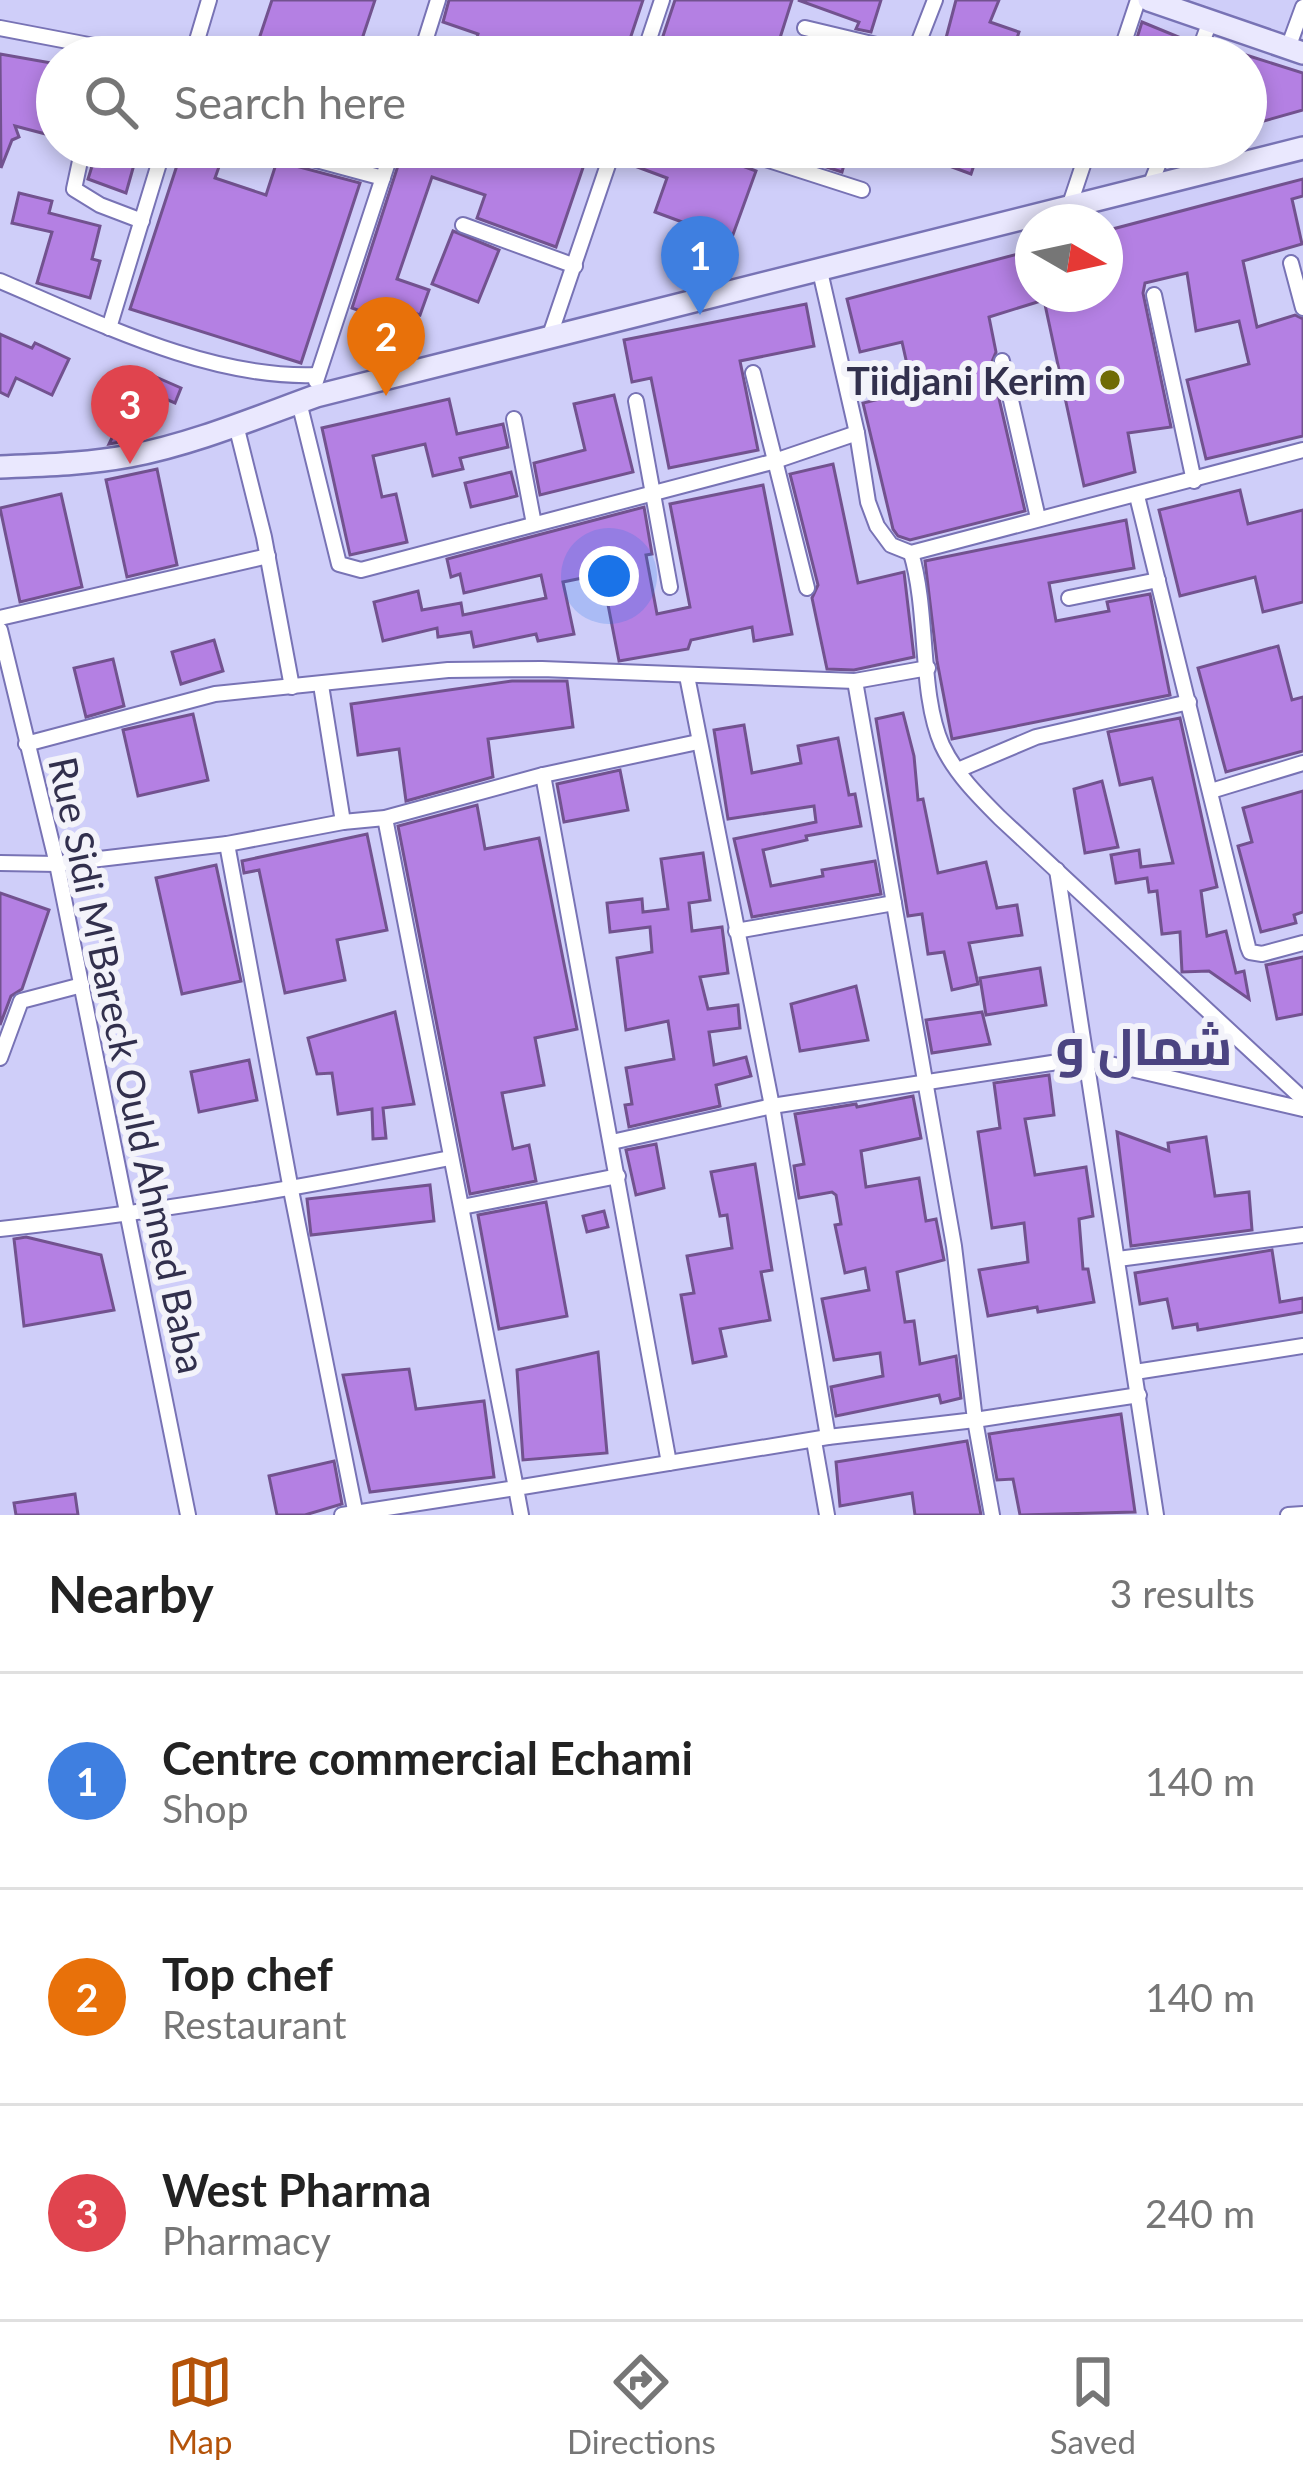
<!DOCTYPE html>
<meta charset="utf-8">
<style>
:root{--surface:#fff;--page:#f2f2f2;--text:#222;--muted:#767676;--line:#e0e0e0;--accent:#b45309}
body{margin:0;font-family:Lato,Cairo,sans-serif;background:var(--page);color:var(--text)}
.compass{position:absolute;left:1015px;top:204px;width:108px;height:108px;border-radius:50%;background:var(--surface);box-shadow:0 6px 18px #0003;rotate:99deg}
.you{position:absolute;left:609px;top:576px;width:42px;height:42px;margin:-30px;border:9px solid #fff;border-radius:50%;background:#1a73e8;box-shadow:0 0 0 18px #1a73e833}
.badge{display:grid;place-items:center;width:78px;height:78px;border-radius:50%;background:var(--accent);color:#fff;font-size:39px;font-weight:700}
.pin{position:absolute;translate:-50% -99px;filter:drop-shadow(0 3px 6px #0008)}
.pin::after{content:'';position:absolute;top:63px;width:42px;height:36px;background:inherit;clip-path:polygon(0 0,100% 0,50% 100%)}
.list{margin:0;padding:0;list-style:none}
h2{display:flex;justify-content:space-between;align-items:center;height:156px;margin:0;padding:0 48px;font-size:51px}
h2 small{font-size:39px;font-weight:400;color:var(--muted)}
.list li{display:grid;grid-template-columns:78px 1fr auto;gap:36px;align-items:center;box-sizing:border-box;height:216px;padding:0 48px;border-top:3px solid var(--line)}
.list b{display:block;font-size:45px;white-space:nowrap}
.list p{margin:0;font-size:39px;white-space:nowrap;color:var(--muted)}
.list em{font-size:39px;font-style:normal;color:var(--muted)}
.icon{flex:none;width:66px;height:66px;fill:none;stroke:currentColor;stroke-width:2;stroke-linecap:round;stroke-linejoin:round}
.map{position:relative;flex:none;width:1303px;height:1515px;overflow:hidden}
.search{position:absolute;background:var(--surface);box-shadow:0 6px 18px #0003;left:36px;right:36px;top:36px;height:132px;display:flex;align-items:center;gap:30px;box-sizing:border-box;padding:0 42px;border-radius:66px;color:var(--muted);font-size:45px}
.sheet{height:804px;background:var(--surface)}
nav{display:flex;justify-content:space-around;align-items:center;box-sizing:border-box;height:168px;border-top:3px solid var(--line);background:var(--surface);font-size:33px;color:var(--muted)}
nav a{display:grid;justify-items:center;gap:6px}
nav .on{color:var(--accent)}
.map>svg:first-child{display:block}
.building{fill:#b480e3;stroke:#72528f;stroke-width:3}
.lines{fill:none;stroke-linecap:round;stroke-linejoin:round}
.street-casing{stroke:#7873b5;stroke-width:18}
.secondary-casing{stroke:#7873b5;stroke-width:26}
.street{stroke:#fff;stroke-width:14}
.secondary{stroke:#eae8fe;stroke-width:21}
.poi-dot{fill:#6f6b06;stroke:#f3f3fa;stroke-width:4.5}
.labels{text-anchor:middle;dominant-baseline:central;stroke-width:12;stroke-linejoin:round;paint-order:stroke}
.poi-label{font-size:39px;font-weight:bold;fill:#32304d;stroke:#f3f3fa;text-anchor:end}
.street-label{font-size:39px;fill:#32304d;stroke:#f3f3fa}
.district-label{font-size:51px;font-weight:bold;fill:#4b4481;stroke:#f3f3fa}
</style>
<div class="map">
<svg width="1303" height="1515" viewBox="0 0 1303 1515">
<rect width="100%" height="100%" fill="#cfcef9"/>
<!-- building -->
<g class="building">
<path d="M 272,0 L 375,0 L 356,57 L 253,57 Z"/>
<path d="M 449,0 L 643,0 L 625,54 L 589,42 L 584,57 L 471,57 L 478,34 L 443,22 Z"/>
<path d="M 675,0 L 792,0 L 774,57 L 656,57 Z"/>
<path d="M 798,0 L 881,0 L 871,32 L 856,29 L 859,22 Z"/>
<path d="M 956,0 L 999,0 L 990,22 L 1019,32 L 1011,57 L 941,57 Z"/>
<path d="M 1142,22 L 1191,42 L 1186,57 L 1131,57 Z"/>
<path d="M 0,54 L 57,64 L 57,137 L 15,126 L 19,137 L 12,140 L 1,168 Z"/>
<path d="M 1246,55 L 1303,73 L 1303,110 L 1246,126 Z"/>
<path d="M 98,147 L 139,147 L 126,193 L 88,179 Z"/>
<path d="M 183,147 L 226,147 L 215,178 L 266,195 L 277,161 L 360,183 L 301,363 L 130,309 Z"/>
<path d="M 311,147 L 381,147 L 375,164 Z"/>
<path d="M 404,147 L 590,147 L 556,247 L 477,218 L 485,195 L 432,177 L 397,279 L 429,290 L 420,315 L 403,309 L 396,329 L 383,328 L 383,319 L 352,308 Z"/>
<path d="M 629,147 L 691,147 L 756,171 L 731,240 L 655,212 L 667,178 L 624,162 Z"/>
<path d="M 765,147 L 849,147 L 842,172 Z"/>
<path d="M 898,147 L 980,147 L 971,174 Z"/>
<path d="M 1102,147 L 1142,147 L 1143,149 L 1097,164 Z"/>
<path d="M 1303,179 L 1303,196 L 1292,199 L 1302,244 L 1243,261 L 1257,327 L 1295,315 L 1303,319 L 1303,436 L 1206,459 L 1187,380 L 1249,364 L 1239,321 L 1196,331 L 1187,273 L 1145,283 L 1143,293 L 1171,427 L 1128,433 L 1135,472 L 1084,486 L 1044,300 L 989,317 L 996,352 L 991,364 L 1025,511 L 910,540 L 898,536 L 893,529 L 863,403 L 913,391 L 902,342 L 860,352 L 847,299 L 1033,250 L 1033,294 L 1105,294 L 1105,231 Z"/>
<path d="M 19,193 L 52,201 L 49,213 L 100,226 L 92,259 L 100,261 L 90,298 L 37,283 L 52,232 L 12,223 Z"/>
<path d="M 453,231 L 499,250 L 478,302 L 432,284 Z"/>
<path d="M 806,304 L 814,346 L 740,361 L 758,450 L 669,468 L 651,378 L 632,382 L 624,340 Z"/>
<path d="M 0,334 L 32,348 L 35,343 L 69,359 L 52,395 L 16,378 L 8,396 L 0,392 Z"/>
<path d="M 156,377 L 181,388 L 175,403 L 149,392 Z"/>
<path d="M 614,395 L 633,472 L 540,495 L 534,463 L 585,450 L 574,404 Z"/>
<path d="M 449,399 L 457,434 L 503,424 L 508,447 L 460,458 L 463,469 L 433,476 L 425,444 L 373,456 L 382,497 L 396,494 L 407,542 L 350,555 L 322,428 Z"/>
<path d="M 129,402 L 145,410 L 139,426 L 142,438 L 109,444 Z"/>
<path d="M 833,464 L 858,583 L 904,572 L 914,657 L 854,670 L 827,669 L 812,598 L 818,585 L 790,474 Z"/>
<path d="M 157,469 L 177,565 L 127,577 L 106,480 Z"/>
<path d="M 511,472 L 517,496 L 471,507 L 465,483 Z"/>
<path d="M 763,485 L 792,634 L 754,641 L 752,627 L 691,640 L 688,649 L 619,661 L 602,574 L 563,582 L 574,634 L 538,641 L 536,634 L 474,647 L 471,632 L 438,637 L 437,628 L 383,641 L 374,602 L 418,591 L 422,610 L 461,603 L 463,615 L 546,598 L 541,575 L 464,593 L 460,574 L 451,577 L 447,559 L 644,507 L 652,554 L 646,555 L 657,614 L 690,607 L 670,504 Z"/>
<path d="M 1240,490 L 1248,524 L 1303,510 L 1303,602 L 1263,612 L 1255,577 L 1180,596 L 1159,510 Z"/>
<path d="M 61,494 L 82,587 L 20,602 L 0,508 Z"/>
<path d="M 1126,520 L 1134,568 L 1049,583 L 1056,621 L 1109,611 L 1107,602 L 1150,594 L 1170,695 L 952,739 L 937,661 L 925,561 Z"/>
<path d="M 214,640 L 223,671 L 181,684 L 172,652 Z"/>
<path d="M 1278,646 L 1292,700 L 1303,697 L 1303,751 L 1226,772 L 1198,668 Z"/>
<path d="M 113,659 L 124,706 L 86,717 L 74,668 Z"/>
<path d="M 512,681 L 567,681 L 573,727 L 488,739 L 493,777 L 406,801 L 399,749 L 358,755 L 351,704 Z"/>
<path d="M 903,713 L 914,756 L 918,800 L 923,799 L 938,873 L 986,862 L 997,908 L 1017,905 L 1022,935 L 969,943 L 978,984 L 952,990 L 944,952 L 928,954 L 922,914 L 908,916 L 876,719 Z"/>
<path d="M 193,714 L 208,780 L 138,796 L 123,730 Z"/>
<path d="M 1180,718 L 1217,887 L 1201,891 L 1207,936 L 1226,931 L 1236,973 L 1244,971 L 1249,999 L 1209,971 L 1182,972 L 1180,932 L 1162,934 L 1157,891 L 1149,892 L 1147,878 L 1116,883 L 1111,855 L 1139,850 L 1141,867 L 1173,863 L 1152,778 L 1120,785 L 1108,732 Z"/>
<path d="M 744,725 L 752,773 L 801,763 L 798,746 L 838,738 L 849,795 L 855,794 L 861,826 L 806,836 L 807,840 L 763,850 L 771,886 L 823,876 L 822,870 L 875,861 L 881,894 L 752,917 L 734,839 L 816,822 L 814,806 L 728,819 L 714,730 Z"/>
<path d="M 620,770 L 628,810 L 564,822 L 557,784 Z"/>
<path d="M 1102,781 L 1118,847 L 1085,853 L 1074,789 Z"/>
<path d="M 1303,791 L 1303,912 L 1294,915 L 1296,923 L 1261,932 L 1238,846 L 1252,842 L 1243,808 Z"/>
<path d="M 477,805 L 485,849 L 539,838 L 577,1029 L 535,1038 L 544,1085 L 502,1093 L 513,1149 L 529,1145 L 536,1181 L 470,1194 L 398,826 Z"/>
<path d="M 367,834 L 387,930 L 337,940 L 345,980 L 285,993 L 259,870 L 244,873 L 242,861 Z"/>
<path d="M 703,853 L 710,900 L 689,903 L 692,931 L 722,927 L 728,973 L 700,977 L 708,1009 L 738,1005 L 740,1028 L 709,1032 L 714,1065 L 746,1057 L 751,1076 L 716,1085 L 720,1106 L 629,1127 L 625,1105 L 632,1104 L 626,1068 L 674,1059 L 668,1021 L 626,1030 L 617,958 L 652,952 L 650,927 L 610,932 L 607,903 L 642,899 L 643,912 L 668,909 L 661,859 Z"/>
<path d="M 216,865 L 241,981 L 182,994 L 156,878 Z"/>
<path d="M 0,893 L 49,910 L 22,989 L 11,996 L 0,1025 Z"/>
<path d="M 1303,957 L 1303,1014 L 1277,1019 L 1266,965 Z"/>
<path d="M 1040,968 L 1046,1005 L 986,1015 L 980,978 Z"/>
<path d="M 856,986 L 868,1040 L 800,1051 L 791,1004 Z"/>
<path d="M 395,1012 L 414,1104 L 383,1108 L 386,1138 L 373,1139 L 372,1109 L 338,1114 L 332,1073 L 317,1074 L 308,1038 Z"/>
<path d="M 982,1012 L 990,1044 L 932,1053 L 926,1020 Z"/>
<path d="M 249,1060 L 257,1100 L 199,1112 L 191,1072 Z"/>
<path d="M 1049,1075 L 1054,1115 L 1025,1119 L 1035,1175 L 1086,1167 L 1093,1216 L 1079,1219 L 1083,1269 L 1088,1269 L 1094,1302 L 1038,1312 L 1037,1307 L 988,1316 L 979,1270 L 1028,1262 L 1024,1223 L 992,1228 L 978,1132 L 1000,1128 L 994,1083 Z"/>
<path d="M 913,1096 L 921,1138 L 861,1151 L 866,1187 L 919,1178 L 926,1221 L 936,1219 L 944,1260 L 897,1272 L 905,1322 L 914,1321 L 920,1364 L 956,1356 L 961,1398 L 941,1403 L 939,1395 L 836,1416 L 831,1387 L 883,1376 L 880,1353 L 834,1360 L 822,1299 L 869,1290 L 865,1268 L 845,1273 L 835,1225 L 841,1224 L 836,1195 L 832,1192 L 799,1198 L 794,1166 L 804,1164 L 795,1114 L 856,1104 L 857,1107 Z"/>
<path d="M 1117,1132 L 1169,1151 L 1168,1143 L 1206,1137 L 1215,1196 L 1249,1192 L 1252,1230 L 1131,1246 Z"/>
<path d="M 656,1144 L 664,1188 L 636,1195 L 626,1150 Z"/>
<path d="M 755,1164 L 772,1270 L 761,1272 L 770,1320 L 720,1329 L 726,1356 L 693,1363 L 681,1295 L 694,1293 L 687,1256 L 732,1248 L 727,1215 L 720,1216 L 711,1172 Z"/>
<path d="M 430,1185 L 434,1221 L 311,1235 L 307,1199 Z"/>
<path d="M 546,1202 L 567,1316 L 499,1329 L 478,1215 Z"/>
<path d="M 604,1211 L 608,1227 L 587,1232 L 583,1216 Z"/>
<path d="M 26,1237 L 101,1255 L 114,1310 L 24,1326 L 14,1239 Z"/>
<path d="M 1272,1250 L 1280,1302 L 1303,1298 L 1303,1312 L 1198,1330 L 1197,1324 L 1173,1328 L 1167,1299 L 1140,1304 L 1135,1273 Z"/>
<path d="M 598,1352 L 607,1453 L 523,1460 L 517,1370 Z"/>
<path d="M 409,1369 L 416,1409 L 484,1401 L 494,1477 L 370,1492 L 343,1375 Z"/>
<path d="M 1121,1414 L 1135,1512 L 1020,1515 L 1013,1479 L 997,1480 L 989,1434 Z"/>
<path d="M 967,1441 L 981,1515 L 915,1515 L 912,1493 L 840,1506 L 836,1462 Z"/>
<path d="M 334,1461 L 342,1504 L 305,1515 L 277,1515 L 269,1476 Z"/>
<path d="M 75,1494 L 78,1515 L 16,1515 L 14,1503 Z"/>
</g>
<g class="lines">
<defs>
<g id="street">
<path d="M 0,28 L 94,46 L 103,57"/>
<path d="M 805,28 L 914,54 L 935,0"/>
<path d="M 1288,48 L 1303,7"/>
<path d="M 192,57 L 209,0"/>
<path d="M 420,57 L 438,0"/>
<path d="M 643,57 L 662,0"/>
<path d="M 1119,57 L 1138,0"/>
<path d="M 1197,57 L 1210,21"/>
<path d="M 83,147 L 74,189 L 100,205 L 142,221"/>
<path d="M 268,147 L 383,178"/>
<path d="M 728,147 L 862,190"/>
<path d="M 1150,186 L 1165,147"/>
<path d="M 1069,207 L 1089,147"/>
<path d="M 463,225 L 575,266"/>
<path d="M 1291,263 L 1303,308"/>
<path d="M 819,267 L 857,433 L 868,502 L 877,526 L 891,545 L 911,553 L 1303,450"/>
<path d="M 0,281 C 97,322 209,379 316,375"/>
<path d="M 1154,295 L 1194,481"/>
<path d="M 109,328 L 164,147"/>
<path d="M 549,338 L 614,147"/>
<path d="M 1002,361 L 1038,518"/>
<path d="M 753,373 L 807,588"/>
<path d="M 316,381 L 393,147"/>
<path d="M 636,401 L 670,587"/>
<path d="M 299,402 L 339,564 L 361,570 L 772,462 L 857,433"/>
<path d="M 514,419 L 534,524"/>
<path d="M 236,425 L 264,537 L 292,687"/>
<path d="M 1137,496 L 1248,947 L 1250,952 L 1262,954 L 1303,943"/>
<path d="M 911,553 C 929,612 919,693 942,745 C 955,773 978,796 1000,818 L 1303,1099"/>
<path d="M 1069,598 L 1158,580"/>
<path d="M 0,618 L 268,556"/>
<path d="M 0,630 L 57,864 L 188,1515"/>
<path d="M 687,676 L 772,1106 L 828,1437"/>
<path d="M 321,685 L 343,822"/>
<path d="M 26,744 L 215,694 L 448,670 L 542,669 L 855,681 L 928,668"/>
<path d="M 958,770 L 1036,737 L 1189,702"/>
<path d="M 543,775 L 669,1463"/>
<path d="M 1211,791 L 1303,763"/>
<path d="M 227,844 L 291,1190 L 356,1515"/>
<path d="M 0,863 L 57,864 L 227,844 L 343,822 L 385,818 L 543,775 L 698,742"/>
<path d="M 1057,870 L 1156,1515"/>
<path d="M 736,931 L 894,903"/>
<path d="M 0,1058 L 21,1001 L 82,985"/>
<path d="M 612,1142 L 772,1106 L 1084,1058 L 1303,1109"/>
<path d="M 462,1207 L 618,1176"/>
<path d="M 0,1229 C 152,1213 300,1188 450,1158"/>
<path d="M 1118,1259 L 1303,1235"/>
<path d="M 1135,1372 L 1303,1346"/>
<path d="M 814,1441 L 827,1515"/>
<path d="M 342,1515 L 516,1488 L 385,818"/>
<path d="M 521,1515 L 516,1488 L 828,1437 L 975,1420 L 954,1246 L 855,681"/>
<path d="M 992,1515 L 975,1420 L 1139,1395"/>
<path d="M 1288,1515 L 1303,1514"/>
</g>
<g id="secondary">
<path d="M 1149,0 L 1303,53"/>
<path d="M 0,467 C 44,465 87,464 130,456 C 193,444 255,418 316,396 L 1303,148"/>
</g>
</defs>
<!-- street casing -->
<use href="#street" class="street-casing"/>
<!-- secondary casing -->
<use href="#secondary" class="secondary-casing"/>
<!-- street -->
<use href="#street" class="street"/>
<!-- secondary -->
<use href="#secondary" class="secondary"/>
</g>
<!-- markers -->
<circle class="poi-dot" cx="1110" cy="380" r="12"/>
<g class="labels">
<!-- poi labels -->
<g class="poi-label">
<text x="1086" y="380">Tiidjani Kerim</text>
</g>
<!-- street labels -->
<g class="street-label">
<text transform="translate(128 1065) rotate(78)">Rue Sidi M'Bareck Ould Ahmed Baba</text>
</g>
<!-- district labels -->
<g class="district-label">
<text x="1144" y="1045">شمال و</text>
</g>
</g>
</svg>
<svg class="compass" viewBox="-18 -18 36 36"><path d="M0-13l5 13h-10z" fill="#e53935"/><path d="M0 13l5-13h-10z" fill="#767676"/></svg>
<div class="you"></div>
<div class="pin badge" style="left:700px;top:315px;background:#3f7fe0">1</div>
<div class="pin badge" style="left:386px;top:396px;background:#e8710a">2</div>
<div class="pin badge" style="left:130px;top:464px;background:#e0444e">3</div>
<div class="search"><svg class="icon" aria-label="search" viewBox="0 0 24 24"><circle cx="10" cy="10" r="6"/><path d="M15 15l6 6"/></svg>Search here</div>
</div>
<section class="sheet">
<h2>Nearby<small>3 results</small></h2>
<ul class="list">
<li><span class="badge" style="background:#3f7fe0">1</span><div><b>Centre commercial Echami</b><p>Shop</p></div><em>140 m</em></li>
<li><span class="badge" style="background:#e8710a">2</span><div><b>Top chef</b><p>Restaurant</p></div><em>140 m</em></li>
<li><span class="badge" style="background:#e0444e">3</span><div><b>West Pharma</b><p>Pharmacy</p></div><em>240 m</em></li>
</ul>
</section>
<nav>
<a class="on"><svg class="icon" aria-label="map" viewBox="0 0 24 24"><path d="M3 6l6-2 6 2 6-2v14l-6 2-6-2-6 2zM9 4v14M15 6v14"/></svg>Map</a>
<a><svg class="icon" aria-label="directions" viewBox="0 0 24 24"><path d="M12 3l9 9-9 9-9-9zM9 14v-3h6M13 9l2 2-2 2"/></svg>Directions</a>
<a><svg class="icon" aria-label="saved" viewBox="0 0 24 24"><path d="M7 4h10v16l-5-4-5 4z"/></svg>Saved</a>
</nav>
